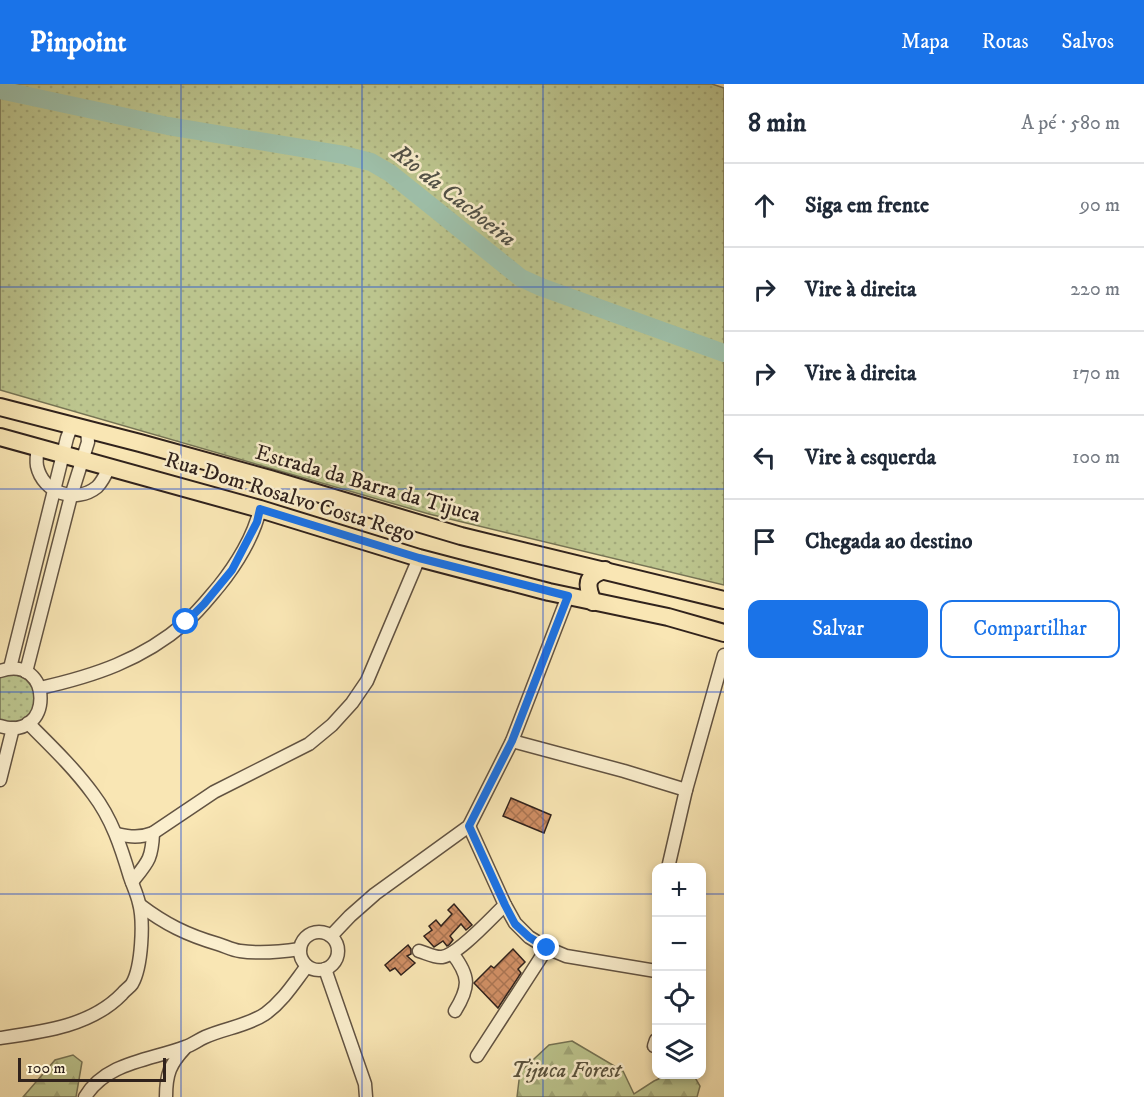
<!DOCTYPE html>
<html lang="pt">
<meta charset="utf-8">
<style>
:root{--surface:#fff;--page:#f2f2f3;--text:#1f2937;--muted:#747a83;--line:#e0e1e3;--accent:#1a73e8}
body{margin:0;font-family:"IM FELL DW Pica",serif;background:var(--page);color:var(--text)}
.controls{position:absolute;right:18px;bottom:18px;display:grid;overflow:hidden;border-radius:12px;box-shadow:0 3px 9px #0003}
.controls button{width:54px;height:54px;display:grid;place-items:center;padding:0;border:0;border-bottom:2px solid var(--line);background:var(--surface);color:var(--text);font:30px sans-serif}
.scale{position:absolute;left:18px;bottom:15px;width:148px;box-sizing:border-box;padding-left:6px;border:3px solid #30221c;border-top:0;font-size:16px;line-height:21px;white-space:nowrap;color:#30221c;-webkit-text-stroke:4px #fbefce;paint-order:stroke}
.stop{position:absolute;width:18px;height:18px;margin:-14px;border:4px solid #1a73e8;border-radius:50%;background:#fff}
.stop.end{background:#1a73e8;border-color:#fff;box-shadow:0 2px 6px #0008}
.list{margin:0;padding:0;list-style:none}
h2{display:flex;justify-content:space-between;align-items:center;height:78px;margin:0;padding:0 24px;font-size:26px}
h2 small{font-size:20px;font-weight:400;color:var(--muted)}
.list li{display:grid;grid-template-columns:39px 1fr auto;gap:18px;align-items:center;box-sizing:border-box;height:84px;padding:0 24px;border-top:2px solid var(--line)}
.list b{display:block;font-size:22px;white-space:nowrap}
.list em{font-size:20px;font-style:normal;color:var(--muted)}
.actions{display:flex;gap:12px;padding:18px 24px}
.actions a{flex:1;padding:14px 0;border:2px solid var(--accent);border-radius:12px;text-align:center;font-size:21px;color:var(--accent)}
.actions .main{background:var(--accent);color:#fff}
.icon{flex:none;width:33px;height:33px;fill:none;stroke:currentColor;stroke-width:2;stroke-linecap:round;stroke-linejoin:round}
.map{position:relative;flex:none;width:724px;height:1013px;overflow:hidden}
header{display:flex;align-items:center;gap:36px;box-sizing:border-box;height:84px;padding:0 30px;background:var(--accent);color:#fff}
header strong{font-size:28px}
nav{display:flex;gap:33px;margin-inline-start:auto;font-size:21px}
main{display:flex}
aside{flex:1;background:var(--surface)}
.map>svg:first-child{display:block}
.grass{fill:url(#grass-dots);stroke:#767455;stroke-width:1.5}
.forest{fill:url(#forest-firs);stroke:#767455;stroke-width:1.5}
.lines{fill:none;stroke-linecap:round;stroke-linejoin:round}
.river{stroke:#9ec0aa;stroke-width:18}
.building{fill:url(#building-cross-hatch);stroke:#30221c;stroke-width:1.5}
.minor-casing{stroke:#625342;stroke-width:15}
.major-casing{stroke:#30221c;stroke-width:20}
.minor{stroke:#fbefce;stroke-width:12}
.major{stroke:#f9e6b4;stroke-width:16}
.route{stroke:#1a73e8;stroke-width:8}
.grid{fill:none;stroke:#1d4ed8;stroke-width:1.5;stroke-opacity:0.55}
.labels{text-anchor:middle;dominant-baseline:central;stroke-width:5;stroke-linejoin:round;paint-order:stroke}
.street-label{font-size:22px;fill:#30221c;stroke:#fbefce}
.park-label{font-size:22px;font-style:italic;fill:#5a533e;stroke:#fbefce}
.water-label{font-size:24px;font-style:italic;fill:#515147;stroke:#fbefce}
</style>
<header>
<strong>Pinpoint</strong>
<nav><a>Mapa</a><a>Rotas</a><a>Salvos</a></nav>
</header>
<main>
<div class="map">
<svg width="724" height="1013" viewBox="0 0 724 1013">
<defs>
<pattern id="grass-dots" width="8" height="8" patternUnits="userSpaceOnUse" patternTransform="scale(1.5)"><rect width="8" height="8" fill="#bcc58e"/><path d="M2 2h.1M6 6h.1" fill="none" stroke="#a2a97a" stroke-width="1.8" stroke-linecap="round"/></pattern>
<pattern id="forest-firs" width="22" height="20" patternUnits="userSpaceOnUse" patternTransform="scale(1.5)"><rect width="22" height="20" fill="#bcc58e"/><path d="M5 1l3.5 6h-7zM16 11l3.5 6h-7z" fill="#a2a97a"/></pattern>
<pattern id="building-cross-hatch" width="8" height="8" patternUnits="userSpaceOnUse" patternTransform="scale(1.5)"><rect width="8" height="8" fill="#d08f65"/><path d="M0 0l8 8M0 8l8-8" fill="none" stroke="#a97452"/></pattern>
</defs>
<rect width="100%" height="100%" fill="#f9e6b4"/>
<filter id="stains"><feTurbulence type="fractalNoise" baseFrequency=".00333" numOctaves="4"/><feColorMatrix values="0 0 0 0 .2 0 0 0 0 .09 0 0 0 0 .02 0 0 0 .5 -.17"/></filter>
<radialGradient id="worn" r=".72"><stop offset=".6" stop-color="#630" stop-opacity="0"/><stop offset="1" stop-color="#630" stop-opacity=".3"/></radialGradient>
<!-- grass -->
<g class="grass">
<path d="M 0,0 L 712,0 L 724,4 L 724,501 L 429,430 L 0,306 Z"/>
<path d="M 13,590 L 25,594 L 37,609 L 34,628 L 18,639 L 0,637 L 0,593 Z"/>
</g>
<!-- forest -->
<g class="forest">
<path d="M 572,957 L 623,987 L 634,1010 L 654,997 L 667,991 L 693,990 L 700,1002 L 697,1013 L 517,1013 L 520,988 L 549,961 Z"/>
<path d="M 73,971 L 82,978 L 76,1013 L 23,1013 L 55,976 Z"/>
</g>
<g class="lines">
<!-- river -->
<path class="river" d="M 0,6 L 168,42 L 344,71 L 371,78 L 390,89 L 521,194 L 541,203 L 724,269"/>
</g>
<!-- building -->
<g class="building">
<path d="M 511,714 L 551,731 L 544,749 L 503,732 Z"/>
<path d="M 454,820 L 472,841 L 466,846 L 461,840 L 450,852 L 453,856 L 449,861 L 447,862 L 443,857 L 434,863 L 424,852 L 432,846 L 429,842 L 436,836 L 441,842 L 452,830 L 448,826 Z"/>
<path d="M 408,861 L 411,865 L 411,870 L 407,872 L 415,879 L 401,891 L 395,884 L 390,887 L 385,881 Z"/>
<path d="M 513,865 L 525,878 L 518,885 L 521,889 L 498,924 L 474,899 L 491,882 L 494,884 Z"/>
</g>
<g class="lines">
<defs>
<g id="minor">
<path d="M 38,363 C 37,369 36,376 37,382 C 43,409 76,420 97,403 C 103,397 106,390 109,383"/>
<path d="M 10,584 L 67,354 L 70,346 L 74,342"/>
<path d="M 0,587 C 54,569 54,659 0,642"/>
<path d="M 26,588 L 71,412 L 88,358 L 87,345"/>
<path d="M 40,604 C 94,592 142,576 185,539 C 198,528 208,515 219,502 C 236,481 254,452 260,425"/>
<path d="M 512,657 L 624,687 L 686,706"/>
<path d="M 0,696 L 13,644"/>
<path d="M 469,742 L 505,821 L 515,839 L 529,853 L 547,864 L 566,872 L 656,887"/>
<path d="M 117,750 C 130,753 140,754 153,749 L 214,708 L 309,660 L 332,641 L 352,619 L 367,597 L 419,474"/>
<path d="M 668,784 L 686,706 L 724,571"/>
<path d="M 132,798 C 148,778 152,775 153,749"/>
<path d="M 140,821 C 165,840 187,851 218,860 C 225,862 232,866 240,867 C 260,870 280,868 300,865"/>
<circle cx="319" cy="867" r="19"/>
<path d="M 331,852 L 350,832 L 375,810 L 469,742 L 512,657 L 568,512"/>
<path d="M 419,867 C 426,869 435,874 442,873 C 458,871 492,833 505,821"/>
<path d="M 452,869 C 470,892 470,903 455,927"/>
<path d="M 325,885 L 365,1000 L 366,1013"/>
<path d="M 0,954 C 43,948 91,942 122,910 C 125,906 130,903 132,900 C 142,883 144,837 139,819 C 137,810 133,802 130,793 C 121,763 112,735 93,710 C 74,684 51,662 28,639"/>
<path d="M 654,962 L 656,956"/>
<path d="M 477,972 L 547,864"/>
<path d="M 85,1013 C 106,978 151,976 185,963 C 192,961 198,956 205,953 C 225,944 247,942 265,930 C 283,917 294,899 307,882"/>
<path d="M 166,1013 C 166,990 170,980 185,964"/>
</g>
<g id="major">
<path d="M 0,323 L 140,359 L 270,395 L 461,452 L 724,516"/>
<path d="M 0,353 L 260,425 L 419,474 L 549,508 L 668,533 L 724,549"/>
<path d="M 593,518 C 586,501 585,492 605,486"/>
</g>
</defs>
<!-- minor casing -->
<use href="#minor" class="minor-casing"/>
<!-- major casing -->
<use href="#major" class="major-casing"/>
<!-- minor -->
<use href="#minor" class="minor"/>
<!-- major -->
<use href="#major" class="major"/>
</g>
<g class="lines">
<!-- route -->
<path class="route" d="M 186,538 L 204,520 L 232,486 L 257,438 L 260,425 L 419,474 L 568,512 L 512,657 L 469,742 L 505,821 L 515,840 L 529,853 L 547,864"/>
</g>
<!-- grid -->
<path class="grid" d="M 181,0 L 181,1013M 362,0 L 362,1013M 543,0 L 543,1013M 0,203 L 724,203M 0,405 L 724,405M 0,608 L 724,608M 0,810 L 656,810M 702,810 L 724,810"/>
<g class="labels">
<!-- street labels -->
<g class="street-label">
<text transform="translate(368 400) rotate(16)">Estrada da Barra da Tijuca</text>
<text transform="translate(290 413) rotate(17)">Rua Dom Rosalvo Costa Rego</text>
</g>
<!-- park labels -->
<g class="park-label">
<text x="566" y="986">Tijuca Forest</text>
</g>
<!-- water labels -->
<g class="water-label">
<text transform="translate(454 112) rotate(38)">Rio da Cachoeira</text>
</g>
</g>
<rect width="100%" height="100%" filter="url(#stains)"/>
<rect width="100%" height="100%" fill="url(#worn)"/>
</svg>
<div class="controls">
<button>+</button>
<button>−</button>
<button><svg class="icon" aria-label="locate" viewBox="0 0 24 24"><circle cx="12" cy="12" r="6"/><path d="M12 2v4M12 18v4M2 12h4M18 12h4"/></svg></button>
<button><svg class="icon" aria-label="layers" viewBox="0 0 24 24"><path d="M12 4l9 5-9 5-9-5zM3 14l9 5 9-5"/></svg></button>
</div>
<div class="scale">100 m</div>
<div class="stop" style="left:186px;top:538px"></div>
<div class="stop end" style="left:547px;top:864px"></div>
</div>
<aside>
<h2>8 min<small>A pé · 580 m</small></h2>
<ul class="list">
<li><svg class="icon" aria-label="ahead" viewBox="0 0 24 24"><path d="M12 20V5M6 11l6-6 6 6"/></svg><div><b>Siga em frente</b></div><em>90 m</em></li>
<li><svg class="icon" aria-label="right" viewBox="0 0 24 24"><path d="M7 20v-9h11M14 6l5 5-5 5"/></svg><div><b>Vire à direita</b></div><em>220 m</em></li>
<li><svg class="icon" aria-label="right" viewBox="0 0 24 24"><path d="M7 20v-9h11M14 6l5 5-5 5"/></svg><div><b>Vire à direita</b></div><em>170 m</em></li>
<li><svg class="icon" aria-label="left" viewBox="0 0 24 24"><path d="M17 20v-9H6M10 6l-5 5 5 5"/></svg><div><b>Vire à esquerda</b></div><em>100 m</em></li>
<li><svg class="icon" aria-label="arrive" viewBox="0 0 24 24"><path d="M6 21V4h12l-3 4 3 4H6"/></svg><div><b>Chegada ao destino</b></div></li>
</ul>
<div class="actions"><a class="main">Salvar</a><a>Compartilhar</a></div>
</aside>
</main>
